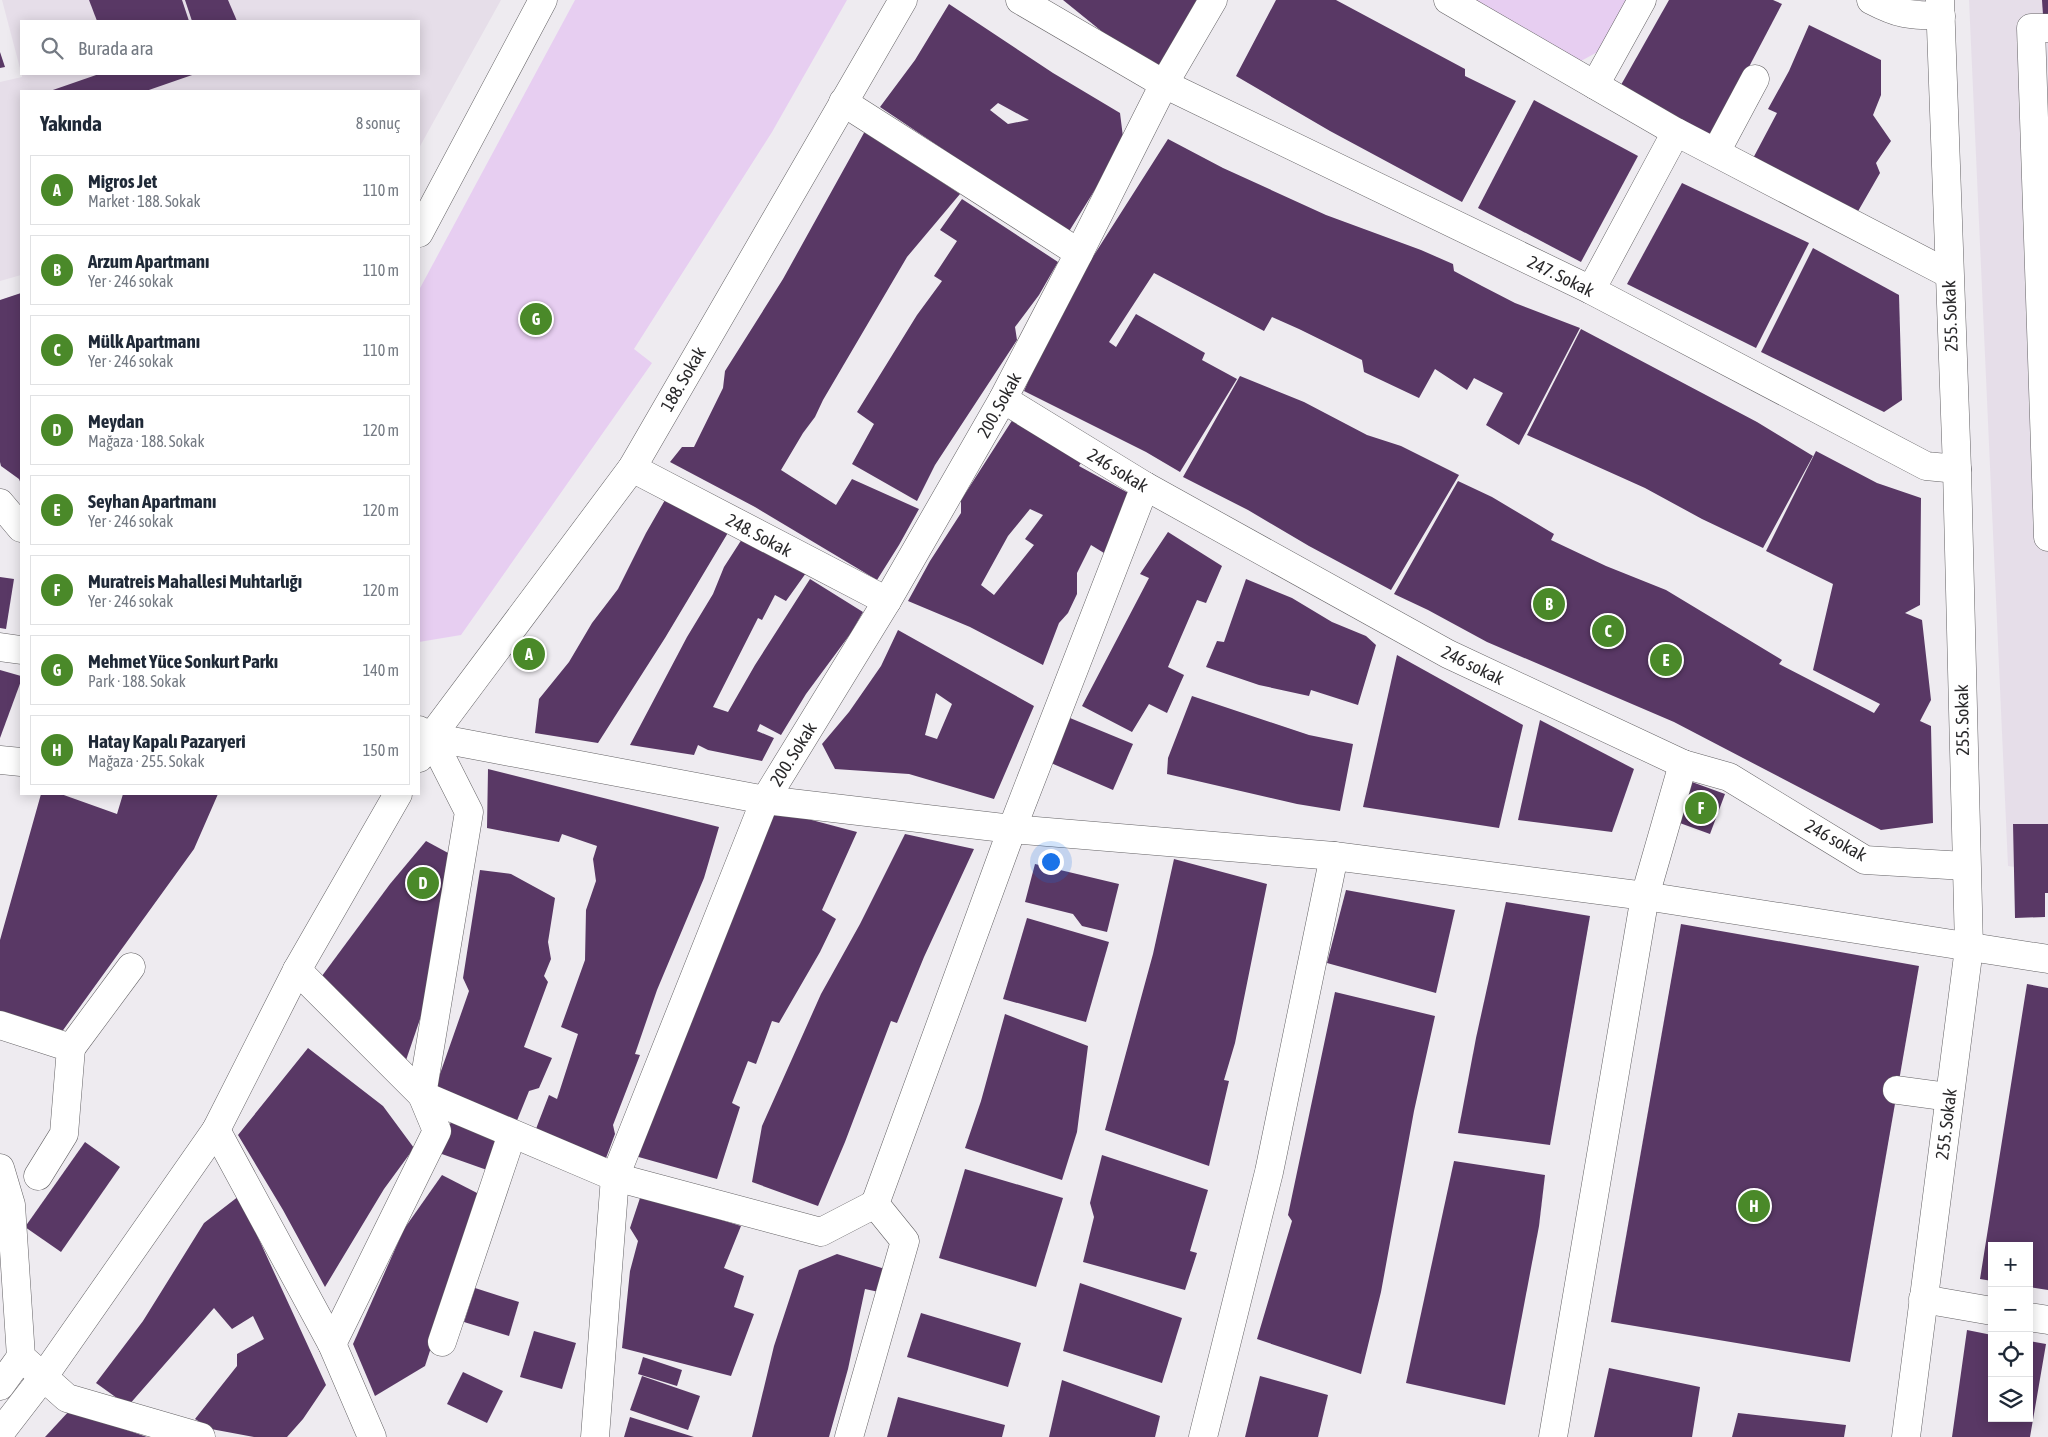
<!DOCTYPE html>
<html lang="tr">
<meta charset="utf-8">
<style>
:root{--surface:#fff;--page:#f6f6f7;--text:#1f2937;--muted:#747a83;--line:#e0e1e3;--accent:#4a8929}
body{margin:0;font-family:"Asap Condensed",sans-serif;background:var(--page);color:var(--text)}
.controls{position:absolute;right:15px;bottom:15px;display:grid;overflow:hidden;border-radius:0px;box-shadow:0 2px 12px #0003}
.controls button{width:45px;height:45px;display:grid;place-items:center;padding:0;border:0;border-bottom:1px solid var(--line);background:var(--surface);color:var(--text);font:25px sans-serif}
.you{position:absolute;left:1050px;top:861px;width:18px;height:18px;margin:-12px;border:4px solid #fff;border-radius:50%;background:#1a73e8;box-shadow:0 0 0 8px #1a73e833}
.badge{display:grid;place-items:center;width:32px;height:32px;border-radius:50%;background:var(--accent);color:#fff;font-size:16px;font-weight:700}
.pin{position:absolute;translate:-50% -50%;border:2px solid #fff;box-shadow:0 1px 5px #0006}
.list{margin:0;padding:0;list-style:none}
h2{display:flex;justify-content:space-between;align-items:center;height:65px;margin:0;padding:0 20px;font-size:21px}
h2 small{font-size:16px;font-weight:400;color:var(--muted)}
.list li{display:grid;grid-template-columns:32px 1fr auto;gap:15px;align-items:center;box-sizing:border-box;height:70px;margin:0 10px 10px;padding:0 10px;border:1px solid var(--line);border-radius:0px}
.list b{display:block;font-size:19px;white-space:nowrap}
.list p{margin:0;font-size:16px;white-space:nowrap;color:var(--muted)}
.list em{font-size:16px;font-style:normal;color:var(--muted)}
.icon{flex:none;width:28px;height:28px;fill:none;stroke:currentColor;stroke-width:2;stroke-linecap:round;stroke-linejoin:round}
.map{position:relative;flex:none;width:2048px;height:1437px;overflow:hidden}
.search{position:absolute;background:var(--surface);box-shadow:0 2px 12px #0003;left:20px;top:20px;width:400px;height:55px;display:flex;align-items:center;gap:12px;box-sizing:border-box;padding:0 18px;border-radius:0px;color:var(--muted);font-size:19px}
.panel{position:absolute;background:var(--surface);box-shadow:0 2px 12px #0003;left:20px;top:90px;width:400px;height:705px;border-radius:0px}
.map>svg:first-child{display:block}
.built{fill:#e6dee9}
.green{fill:#e7cef1}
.building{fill:#593865;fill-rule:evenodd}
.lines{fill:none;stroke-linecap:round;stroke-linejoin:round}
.minor-casing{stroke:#646265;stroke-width:29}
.minor{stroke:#fff;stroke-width:28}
.labels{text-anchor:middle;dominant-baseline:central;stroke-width:5;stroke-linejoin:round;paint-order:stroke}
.street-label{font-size:18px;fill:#2a292b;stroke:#fff}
</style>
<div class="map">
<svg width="2048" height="1437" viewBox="0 0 2048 1437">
<rect width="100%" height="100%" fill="#eeebf0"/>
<!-- built -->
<g class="built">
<path d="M 2,0 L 501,0 L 419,148 L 419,91 L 21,91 L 21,275 L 0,281 L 0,82 L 22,77 L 22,74 L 419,74 L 419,21 L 21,21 L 21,72 Z"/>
<path d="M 1969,0 L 2048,0 L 2048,872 L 2008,866 Z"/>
</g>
<!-- green -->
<g class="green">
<path d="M 575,0 L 847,0 L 772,132 L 634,349 L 652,363 L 461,635 L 419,642 L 419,290 Z"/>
<path d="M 1474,0 L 1630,0 L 1603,49 L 1581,61 Z"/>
</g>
<!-- building -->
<g class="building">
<path d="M 89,0 L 182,0 L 189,21 L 97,21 Z"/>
<path d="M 185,0 L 228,0 L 237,21 L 192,21 Z"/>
<path d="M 1063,0 L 1204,0 L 1158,71 L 1105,34 Z"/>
<path d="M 1276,0 L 1336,0 L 1465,69 L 1465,76 L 1516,101 L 1462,202 L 1330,131 L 1236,76 Z"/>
<path d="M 1669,0 L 1773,0 L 1782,4 L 1709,143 L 1617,92 Z"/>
<path d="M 2042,0 L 2048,0 L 2048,14 L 2043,15 Z"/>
<path d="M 949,4 L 1053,73 L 1120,113 L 1123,137 L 1106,172 L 1068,233 L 880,107 L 915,60 ZM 998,103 L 1029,120 L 1008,124 L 990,110 Z"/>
<path d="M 1809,25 L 1881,60 L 1881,95 L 1873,115 L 1891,141 L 1876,163 L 1880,173 L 1853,220 L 1750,164 L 1777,113 L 1768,109 L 1789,71 Z"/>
<path d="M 0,52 L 5,67 L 0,68 Z"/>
<path d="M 99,74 L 195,74 L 146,91 L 50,91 Z"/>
<path d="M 1534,100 L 1638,156 L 1581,262 L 1478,208 Z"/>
<path d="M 865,131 L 960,194 L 907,257 L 823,400 L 815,417 L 803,433 L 781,470 L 836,505 L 852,479 L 919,509 L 899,545 L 877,580 L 755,507 L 670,462 L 682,447 L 694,447 L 723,388 L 725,371 L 783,279 Z"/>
<path d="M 1168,139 L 1223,168 L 1326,215 L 1421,250 L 1453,264 L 1454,271 L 1482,286 L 1515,303 L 1580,328 L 1519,445 L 1486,425 L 1503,393 L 1474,378 L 1467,390 L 1435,369 L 1419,398 L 1364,372 L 1362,360 L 1299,329 L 1272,317 L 1264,331 L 1154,273 L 1109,342 L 1116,347 L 1136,314 L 1205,353 L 1202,360 L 1237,379 L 1180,472 L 1146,452 L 1024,391 L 1059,310 Z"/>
<path d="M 1682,183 L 1809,243 L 1756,348 L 1627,284 Z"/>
<path d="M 962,199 L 1058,262 L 1039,295 L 1015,327 L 1017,340 L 935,465 L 917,501 L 852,464 L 874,424 L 857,412 L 917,315 L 942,281 L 934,276 L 957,241 L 940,230 Z"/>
<path d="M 1813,248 L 1899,295 L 1902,400 L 1884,412 L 1761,352 Z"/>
<path d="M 21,293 L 21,484 L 19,479 L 1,466 L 0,462 L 0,300 Z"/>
<path d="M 1581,329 L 1757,422 L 1813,456 L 1763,548 L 1702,519 L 1645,488 L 1527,435 Z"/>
<path d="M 1240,376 L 1304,402 L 1367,435 L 1401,446 L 1459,475 L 1391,590 L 1309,546 L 1248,510 L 1183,477 Z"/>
<path d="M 1013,419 L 1082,461 L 1079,466 L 1132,495 L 1104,553 L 1091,545 L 1077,573 L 1077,594 L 1068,613 L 1059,623 L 1043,665 L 970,627 L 908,601 L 930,561 L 961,513 L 961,500 ZM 1030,509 L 1043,515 L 1025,539 L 1034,545 L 994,595 L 981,585 L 1008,536 Z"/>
<path d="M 1816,451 L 1877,483 L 1921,498 L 1920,605 L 1905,613 L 1922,620 L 1931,700 L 1920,721 L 1931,726 L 1933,823 L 1881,830 L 1674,722 L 1487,642 L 1428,610 L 1394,594 L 1458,481 L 1492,497 L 1554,534 L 1551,540 L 1606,566 L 1666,590 L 1782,660 L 1779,664 L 1874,713 L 1880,704 L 1813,670 L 1833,584 L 1766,551 Z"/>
<path d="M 669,493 L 729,531 L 665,638 L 598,743 L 535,733 L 539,699 L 569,662 L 592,623 L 618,589 L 646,533 Z"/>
<path d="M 1168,532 L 1222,566 L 1206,603 L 1197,600 L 1168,667 L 1184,675 L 1167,713 L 1149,704 L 1132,732 L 1082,706 L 1149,578 L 1140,574 Z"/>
<path d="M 742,539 L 806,573 L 786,601 L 775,595 L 762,620 L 758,618 L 713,707 L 728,712 L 755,665 L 810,579 L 863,612 L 851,633 L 806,694 L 781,735 L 760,724 L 757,731 L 774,738 L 762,761 L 708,750 L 698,745 L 694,755 L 630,745 L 687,637 L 713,594 L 724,567 Z"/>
<path d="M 0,577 L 14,579 L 6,629 L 0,628 Z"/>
<path d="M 1246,579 L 1292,598 L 1332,622 L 1366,636 L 1376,645 L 1358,705 L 1311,690 L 1309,696 L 1259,685 L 1206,667 L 1217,641 L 1224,642 Z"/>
<path d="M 898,630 L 1034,706 L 994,799 L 909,774 L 835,769 L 822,744 L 849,712 L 881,666 ZM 936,693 L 952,704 L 937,739 L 925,735 Z"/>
<path d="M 1397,655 L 1523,725 L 1499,828 L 1363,807 Z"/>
<path d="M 0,670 L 21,676 L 21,681 L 0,738 Z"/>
<path d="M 1192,696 L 1309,735 L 1353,744 L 1340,811 L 1297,804 L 1167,774 L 1168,758 Z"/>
<path d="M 1070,718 L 1133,744 L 1113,790 L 1051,763 Z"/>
<path d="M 1540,720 L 1634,769 L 1612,832 L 1518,820 Z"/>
<path d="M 488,769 L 719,827 L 704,878 L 657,990 L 635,1054 L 640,1055 L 613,1125 L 615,1134 L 603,1166 L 534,1134 L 549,1095 L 557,1099 L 578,1034 L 561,1027 L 585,960 L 586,910 L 596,881 L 593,859 L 597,846 L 562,834 L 559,842 L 487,828 Z"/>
<path d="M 1692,782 L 1725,794 L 1710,834 L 1677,822 Z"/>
<path d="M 41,794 L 61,794 L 117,814 L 123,794 L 218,794 L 194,849 L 61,1033 L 0,1011 L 0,940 Z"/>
<path d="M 774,810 L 857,832 L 822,910 L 836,919 L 820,952 L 779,1023 L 772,1021 L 756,1064 L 748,1061 L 732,1103 L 740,1107 L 717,1179 L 635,1156 Z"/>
<path d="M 2013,824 L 2048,824 L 2048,893 L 2045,893 L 2045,917 L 2015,918 Z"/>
<path d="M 905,834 L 974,849 L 924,957 L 897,1023 L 891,1021 L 845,1142 L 818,1206 L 752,1182 L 762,1126 L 821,994 L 860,924 Z"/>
<path d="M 426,841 L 450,854 L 431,987 L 403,1069 L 316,984 L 390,884 Z"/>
<path d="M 1174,859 L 1267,884 L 1235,1043 L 1224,1080 L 1229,1081 L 1209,1166 L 1105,1130 L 1153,954 Z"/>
<path d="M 1035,864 L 1119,884 L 1107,932 L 1082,926 L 1073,914 L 1025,902 Z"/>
<path d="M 480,870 L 511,874 L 555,898 L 548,942 L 551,959 L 544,976 L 548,982 L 524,1047 L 552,1058 L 539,1088 L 529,1091 L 516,1123 L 434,1091 L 469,991 L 463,978 Z"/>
<path d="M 1346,890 L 1455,910 L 1436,993 L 1327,963 Z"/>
<path d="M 1506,902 L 1590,916 L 1550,1145 L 1458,1133 L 1476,1038 Z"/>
<path d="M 1027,918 L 1109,942 L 1086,1022 L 1003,999 Z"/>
<path d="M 1681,924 L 1919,966 L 1850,1362 L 1611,1322 Z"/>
<path d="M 2027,984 L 2048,988 L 2048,1290 L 2029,1287 L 2029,1246 L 1992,1246 L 1992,1281 L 1980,1279 Z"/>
<path d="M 1335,992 L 1435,1016 L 1414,1111 L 1381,1292 L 1361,1374 L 1257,1339 L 1292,1221 L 1288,1215 Z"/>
<path d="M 1005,1014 L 1088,1046 L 1077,1132 L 1062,1180 L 965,1148 L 981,1101 Z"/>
<path d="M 308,1048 L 383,1106 L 414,1148 L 384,1189 L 325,1287 L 283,1210 L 238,1135 Z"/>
<path d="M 452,1119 L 499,1137 L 487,1170 L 439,1153 Z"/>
<path d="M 85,1142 L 120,1167 L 61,1252 L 25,1227 Z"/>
<path d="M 1102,1155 L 1208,1190 L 1190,1251 L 1197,1253 L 1185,1290 L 1083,1262 L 1094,1217 L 1090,1203 Z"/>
<path d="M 1454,1161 L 1545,1175 L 1539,1226 L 1505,1405 L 1406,1383 Z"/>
<path d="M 965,1169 L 1063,1198 L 1036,1287 L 939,1258 Z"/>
<path d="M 442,1175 L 481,1195 L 425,1366 L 375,1396 L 353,1344 L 404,1229 Z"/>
<path d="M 641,1195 L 741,1226 L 724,1268 L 744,1276 L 734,1307 L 754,1314 L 731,1376 L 622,1348 L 630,1271 L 638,1241 L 630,1228 Z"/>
<path d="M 239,1196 L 326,1385 L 303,1419 L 287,1437 L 254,1437 L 211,1429 L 195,1419 L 237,1366 L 237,1354 L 264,1339 L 253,1316 L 232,1329 L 214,1308 L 128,1406 L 96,1383 L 143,1321 L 204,1223 Z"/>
<path d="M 837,1254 L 885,1269 L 879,1292 L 865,1289 L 848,1369 L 829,1437 L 752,1437 L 774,1346 L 799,1270 Z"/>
<path d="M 1080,1283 L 1182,1318 L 1162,1383 L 1063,1351 Z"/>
<path d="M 475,1288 L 519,1302 L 509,1336 L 464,1322 Z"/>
<path d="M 921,1313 L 1021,1343 L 1008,1387 L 907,1357 Z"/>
<path d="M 1967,1330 L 1992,1335 L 1992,1418 L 2029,1418 L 2029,1341 L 2046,1344 L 2030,1437 L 1952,1437 Z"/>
<path d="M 534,1331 L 576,1343 L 562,1389 L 520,1377 Z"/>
<path d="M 643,1357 L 682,1370 L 677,1386 L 638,1374 Z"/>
<path d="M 1609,1368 L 1700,1387 L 1692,1437 L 1594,1437 Z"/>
<path d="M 463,1372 L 503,1391 L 487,1423 L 447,1404 Z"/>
<path d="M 642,1376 L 700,1396 L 688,1430 L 630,1410 Z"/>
<path d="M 1260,1376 L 1328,1395 L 1318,1437 L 1245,1437 Z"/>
<path d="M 1062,1380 L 1160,1416 L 1155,1437 L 1049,1437 Z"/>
<path d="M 898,1397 L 1005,1425 L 1002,1437 L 887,1437 Z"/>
<path d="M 70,1410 L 147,1437 L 45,1437 Z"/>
<path d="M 1738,1413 L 1846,1425 L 1844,1437 L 1732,1437 Z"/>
<path d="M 630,1417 L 694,1437 L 624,1437 Z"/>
</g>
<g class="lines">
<defs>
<g id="minor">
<path d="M 1020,0 L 1164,84 L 1591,290 L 1926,466 L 1957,469"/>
<path d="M 1448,0 L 1676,132 L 1949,274"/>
<path d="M 1871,0 C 1900,15 1908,15 1941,16"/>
<path d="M 2048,28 L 2031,28 L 2048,537"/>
<path d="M 1595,85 L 1642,0"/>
<path d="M 843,102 L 1079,253"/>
<path d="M 1716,152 L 1755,79"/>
<path d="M 419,233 L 543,0"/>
<path d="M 1591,290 L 1676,132"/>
<path d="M 1003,399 L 1145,486 L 1448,654 L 1683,764 L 1729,777 L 1865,860 L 1965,866"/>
<path d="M 632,468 L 887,601"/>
<path d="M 0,503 L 21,528"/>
<path d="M 0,647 L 21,650"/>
<path d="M 419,730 L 431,737 L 765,800 L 1012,829 L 1334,856 L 1645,896 L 2048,959"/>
<path d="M 419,758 L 431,737 L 632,468 L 903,0"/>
<path d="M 0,760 L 21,762"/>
<path d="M 297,970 L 422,1095 L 615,1177 L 821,1232 L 875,1204"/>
<path d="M 0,1025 L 71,1048 L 64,1134 L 38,1176"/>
<path d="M 71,1048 L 131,967"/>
<path d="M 1897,1090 L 1949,1097"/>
<path d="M 216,1130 L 332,1344 L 372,1437"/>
<path d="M 0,1168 L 11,1205 L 21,1357 L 67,1398 L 201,1437"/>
<path d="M 1923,1299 L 1992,1311"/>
<path d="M 2029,1317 L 2048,1320"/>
<path d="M 442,1342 L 512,1134"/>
<path d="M 332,1344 L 437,1131 L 422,1095 L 469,812 L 431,737"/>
<path d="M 0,1386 L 21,1357"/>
<path d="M 0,1433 L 44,1376 L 216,1130 L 297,970 L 398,794"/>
<path d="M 595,1437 L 615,1177 L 765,800 L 887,601 L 1003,399 L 1079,253 L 1164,84 L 1213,0"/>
<path d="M 849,1437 L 905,1241 L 875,1204 L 1012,829 L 1145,486"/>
<path d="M 1203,1437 L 1269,1172 L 1334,856"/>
<path d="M 1553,1437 L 1645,896 L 1683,764"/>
<path d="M 1906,1437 L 1969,948 L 1957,469 L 1940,0"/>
</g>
</defs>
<!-- minor casing -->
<use href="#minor" class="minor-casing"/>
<!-- minor -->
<use href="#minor" class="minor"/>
</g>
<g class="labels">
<!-- street labels -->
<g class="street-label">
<text transform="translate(1561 276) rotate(26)">247. Sokak</text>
<text transform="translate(1950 316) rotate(-92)">255. Sokak</text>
<text transform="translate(683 379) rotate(-60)">188. Sokak</text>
<text transform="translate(999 405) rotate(-61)">200. Sokak</text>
<text transform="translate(1118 470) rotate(31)">246 sokak</text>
<text transform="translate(759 535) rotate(28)">248. Sokak</text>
<text transform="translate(1473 665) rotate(26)">246 sokak</text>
<text transform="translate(1962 720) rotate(-91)">255. Sokak</text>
<text transform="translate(793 754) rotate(-58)">200. Sokak</text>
<text transform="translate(1836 840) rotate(29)">246 sokak</text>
<text transform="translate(1946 1124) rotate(-83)">255. Sokak</text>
</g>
</g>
</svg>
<div class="controls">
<button>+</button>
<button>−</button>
<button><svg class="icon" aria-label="locate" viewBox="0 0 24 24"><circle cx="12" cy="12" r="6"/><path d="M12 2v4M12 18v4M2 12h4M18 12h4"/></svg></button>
<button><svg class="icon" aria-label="layers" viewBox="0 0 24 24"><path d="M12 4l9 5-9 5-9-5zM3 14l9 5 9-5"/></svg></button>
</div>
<div class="you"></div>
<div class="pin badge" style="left:529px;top:654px">A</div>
<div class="pin badge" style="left:1549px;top:604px">B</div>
<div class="pin badge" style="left:1608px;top:631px">C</div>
<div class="pin badge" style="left:423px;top:883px">D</div>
<div class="pin badge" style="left:1666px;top:660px">E</div>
<div class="pin badge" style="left:1701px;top:808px">F</div>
<div class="pin badge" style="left:536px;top:319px">G</div>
<div class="pin badge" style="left:1754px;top:1206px">H</div>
<div class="search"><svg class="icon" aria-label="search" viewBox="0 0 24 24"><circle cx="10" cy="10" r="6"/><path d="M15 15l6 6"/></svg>Burada ara</div>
<section class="panel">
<h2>Yakında<small>8 sonuç</small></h2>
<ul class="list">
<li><span class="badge">A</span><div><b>Migros Jet</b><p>Market · 188. Sokak</p></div><em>110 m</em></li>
<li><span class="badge">B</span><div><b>Arzum Apartmanı</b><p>Yer · 246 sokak</p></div><em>110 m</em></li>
<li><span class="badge">C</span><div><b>Mülk Apartmanı</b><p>Yer · 246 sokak</p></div><em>110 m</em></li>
<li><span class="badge">D</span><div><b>Meydan</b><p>Mağaza · 188. Sokak</p></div><em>120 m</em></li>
<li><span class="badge">E</span><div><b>Seyhan Apartmanı</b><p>Yer · 246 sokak</p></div><em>120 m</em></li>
<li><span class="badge">F</span><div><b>Muratreis Mahallesi Muhtarlığı</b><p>Yer · 246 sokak</p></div><em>120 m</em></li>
<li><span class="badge">G</span><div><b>Mehmet Yüce Sonkurt Parkı</b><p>Park · 188. Sokak</p></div><em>140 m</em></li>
<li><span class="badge">H</span><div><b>Hatay Kapalı Pazaryeri</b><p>Mağaza · 255. Sokak</p></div><em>150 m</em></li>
</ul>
</section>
</div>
